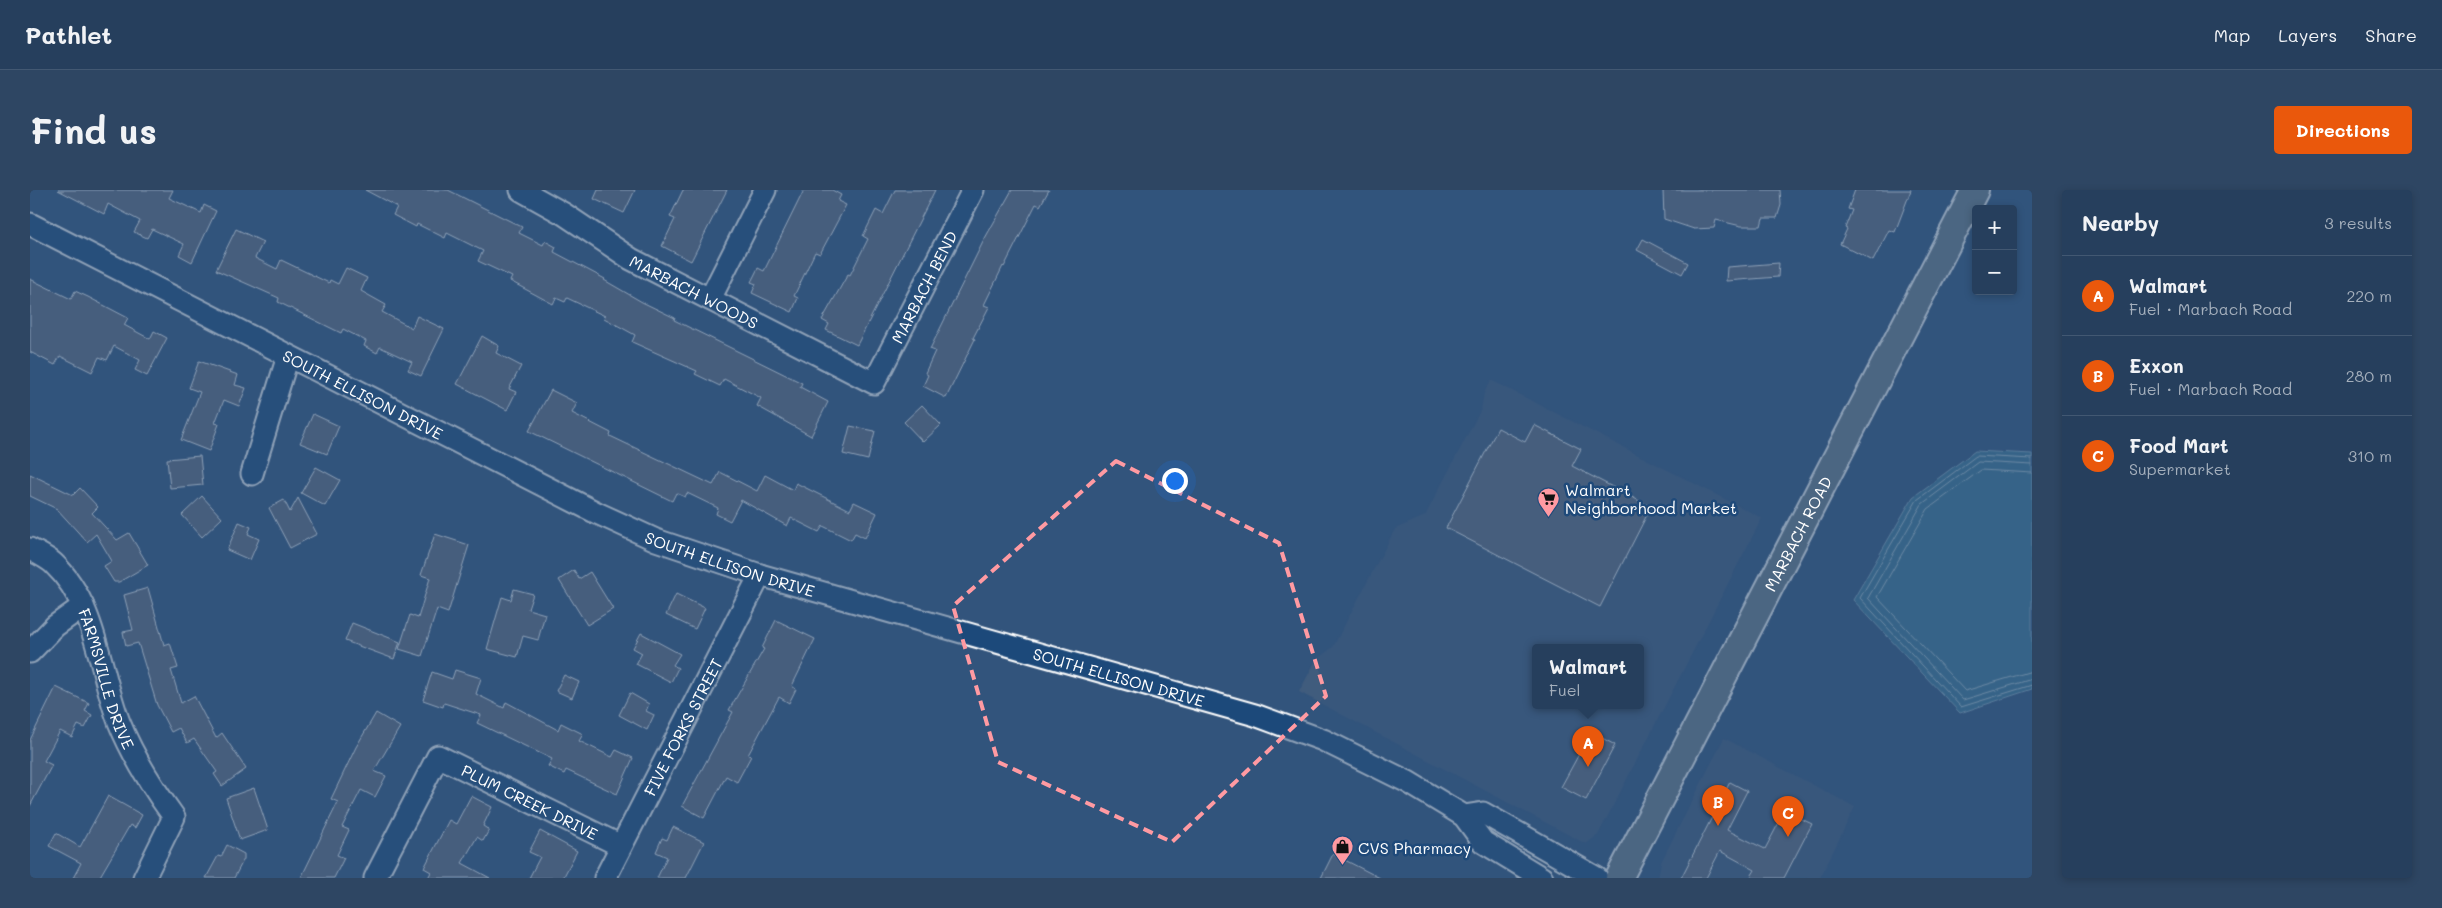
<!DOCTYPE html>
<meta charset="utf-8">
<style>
:root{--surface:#263f5d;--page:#2e4663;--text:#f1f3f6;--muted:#a4afbc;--line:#425872;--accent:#ea580c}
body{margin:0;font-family:Mali,sans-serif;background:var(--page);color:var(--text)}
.controls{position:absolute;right:15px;top:15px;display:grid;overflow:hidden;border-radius:5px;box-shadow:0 2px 8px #0003}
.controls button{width:45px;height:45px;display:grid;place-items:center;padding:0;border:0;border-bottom:1px solid var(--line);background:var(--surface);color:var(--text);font:25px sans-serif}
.you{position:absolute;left:1144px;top:290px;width:18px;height:18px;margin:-12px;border:4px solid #fff;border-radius:50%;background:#1a73e8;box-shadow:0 0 0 8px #1a73e833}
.badge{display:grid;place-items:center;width:32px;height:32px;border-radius:50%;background:var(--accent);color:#fff;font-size:16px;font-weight:700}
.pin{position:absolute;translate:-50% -41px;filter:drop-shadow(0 1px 2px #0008)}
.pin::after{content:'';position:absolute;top:26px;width:18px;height:15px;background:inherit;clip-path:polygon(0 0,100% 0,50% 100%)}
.popup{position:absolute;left:1502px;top:454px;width:112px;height:65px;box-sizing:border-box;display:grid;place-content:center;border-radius:5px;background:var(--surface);filter:drop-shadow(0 1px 4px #0005);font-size:16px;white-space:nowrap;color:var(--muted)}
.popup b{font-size:19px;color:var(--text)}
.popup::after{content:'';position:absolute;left:50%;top:100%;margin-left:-10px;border:10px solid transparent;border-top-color:var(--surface)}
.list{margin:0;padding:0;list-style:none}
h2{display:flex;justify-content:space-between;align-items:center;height:65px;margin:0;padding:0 20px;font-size:21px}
h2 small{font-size:16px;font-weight:400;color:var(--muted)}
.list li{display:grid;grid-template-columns:32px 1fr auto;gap:15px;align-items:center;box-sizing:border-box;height:80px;padding:0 20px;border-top:1px solid var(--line)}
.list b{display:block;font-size:19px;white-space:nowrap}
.list p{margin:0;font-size:16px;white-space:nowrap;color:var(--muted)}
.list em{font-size:16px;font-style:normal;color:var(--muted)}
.map{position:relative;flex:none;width:2002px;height:688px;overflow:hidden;border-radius:5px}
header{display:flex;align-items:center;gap:30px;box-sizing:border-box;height:70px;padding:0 25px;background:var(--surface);border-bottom:1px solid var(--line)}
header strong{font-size:24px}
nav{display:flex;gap:28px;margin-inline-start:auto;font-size:18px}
.intro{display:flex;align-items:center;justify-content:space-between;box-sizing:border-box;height:120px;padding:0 30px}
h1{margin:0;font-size:35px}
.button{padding:12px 22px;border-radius:5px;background:var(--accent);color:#fff;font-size:18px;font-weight:700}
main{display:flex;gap:30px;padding:0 30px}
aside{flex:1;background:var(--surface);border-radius:5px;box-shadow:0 2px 8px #0003}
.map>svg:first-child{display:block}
.built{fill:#405b7d;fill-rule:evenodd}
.water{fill:#3e7797;stroke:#8badc1}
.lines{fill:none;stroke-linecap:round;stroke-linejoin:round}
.shore{stroke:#b2c9d5;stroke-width:1}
.building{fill:#5f6a7f;stroke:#fff}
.minor-casing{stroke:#fff;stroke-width:25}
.major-casing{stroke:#fff;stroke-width:30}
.minor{stroke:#1f4a7a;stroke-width:21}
.major{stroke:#6c7d8b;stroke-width:26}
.marked{fill:none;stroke:#ff9aa2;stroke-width:4;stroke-dasharray:10 6;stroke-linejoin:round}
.labels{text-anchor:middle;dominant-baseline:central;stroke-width:5;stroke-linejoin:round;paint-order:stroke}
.street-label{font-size:16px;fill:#fff;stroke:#1f4a7a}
.poi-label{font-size:16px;fill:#fff;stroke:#1f4a7a;text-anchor:start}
</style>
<header>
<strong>Pathlet</strong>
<nav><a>Map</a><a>Layers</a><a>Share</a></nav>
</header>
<div class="intro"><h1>Find us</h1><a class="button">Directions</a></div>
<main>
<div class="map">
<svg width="2002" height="688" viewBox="0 0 2002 688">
<rect width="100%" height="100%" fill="#32547c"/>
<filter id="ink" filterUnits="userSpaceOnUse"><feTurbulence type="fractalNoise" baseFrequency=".02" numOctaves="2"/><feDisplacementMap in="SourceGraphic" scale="10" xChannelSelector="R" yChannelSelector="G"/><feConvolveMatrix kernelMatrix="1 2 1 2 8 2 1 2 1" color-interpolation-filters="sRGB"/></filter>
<g filter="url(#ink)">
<!-- built -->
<g class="built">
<path d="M 1461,190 L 1732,328 L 1568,645 L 1556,654 L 1269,502 L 1286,470 L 1303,457 L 1365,339 L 1395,326 L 1451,219 L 1454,203 ZM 1506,458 L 1610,458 L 1610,516 L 1506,516 Z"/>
<path d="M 1694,548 L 1825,617 L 1790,688 L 1628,688 L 1631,672 Z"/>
</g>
<!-- water -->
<path class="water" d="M 1945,261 L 2002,264 L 2002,499 L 1930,523 L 1823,410 L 1883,307 Z"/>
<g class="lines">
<!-- shore -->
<g class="shore">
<path d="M 2002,269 L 1946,266 L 1887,310 L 1830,408 L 1931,517 L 2002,495"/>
<path d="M 2002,275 L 1948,272 L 1892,314 L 1838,408 L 1933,510 L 2002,489"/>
<path d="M 2002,283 L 1951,280 L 1898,319 L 1847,407 L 1935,501 L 2002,481"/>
</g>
</g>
<!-- building -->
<g class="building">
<path d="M 28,0 L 143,0 L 139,8 L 171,23 L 174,15 L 186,21 L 162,72 L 149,65 L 154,54 L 122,39 L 117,48 L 104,42 L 110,31 L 78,14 L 74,24 Z"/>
<path d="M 335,0 L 418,0 L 492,37 L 489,43 L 513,55 L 515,51 L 526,57 L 524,62 L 575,89 L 574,90 L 612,112 L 645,128 L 644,130 L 772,193 L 770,197 L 798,212 L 781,246 L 727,216 L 731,208 L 694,189 L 690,196 L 665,184 L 667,181 L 602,152 L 605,145 L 574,128 L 575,126 L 537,108 L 535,112 L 526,108 L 523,114 L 480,91 L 482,87 L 448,71 L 453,61 L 417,43 L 415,48 L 387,34 L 386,37 L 363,25 L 367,17 Z"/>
<path d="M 568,0 L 605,0 L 594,23 L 564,9 Z"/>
<path d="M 653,0 L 697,0 L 661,71 L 632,56 L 645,29 L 640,27 Z"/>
<path d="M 774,0 L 802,0 L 811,5 L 808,11 L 816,15 L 790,64 L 785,62 L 764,106 L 768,108 L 762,122 L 722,103 L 726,94 L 721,92 L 728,78 L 734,81 Z"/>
<path d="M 865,0 L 905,0 L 827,155 L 796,140 L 799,134 L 792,130 L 818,84 L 820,85 L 838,49 L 833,46 L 846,20 L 853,24 Z"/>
<path d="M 982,0 L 1019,0 L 1010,16 L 1006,14 L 974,77 L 973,76 L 954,115 L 959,117 L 943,148 L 945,149 L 916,208 L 893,196 L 898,185 L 895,183 L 905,161 L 900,159 L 954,50 Z"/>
<path d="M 1633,0 L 1750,0 L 1751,15 L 1747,28 L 1733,28 L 1731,36 L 1711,36 L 1686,30 L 1684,38 L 1664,39 L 1634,29 Z"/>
<path d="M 1825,0 L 1881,0 L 1865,42 L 1859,40 L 1843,71 L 1810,54 L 1817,39 L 1815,38 L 1822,20 L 1818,19 Z"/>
<path d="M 206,39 L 233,52 L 225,68 L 247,79 L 251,70 L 299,93 L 300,90 L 308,94 L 316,78 L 337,88 L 331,101 L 356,115 L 352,122 L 382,138 L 387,126 L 414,139 L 391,186 L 378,180 L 382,172 L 350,157 L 347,163 L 334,156 L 336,151 L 313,139 L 311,143 L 248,112 L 249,108 L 186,80 Z"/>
<path d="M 1613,49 L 1658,73 L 1652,84 L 1607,60 Z"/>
<path d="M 1749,73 L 1748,87 L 1696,91 L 1697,77 Z"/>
<path d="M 0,89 L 41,109 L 45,101 L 58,107 L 98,128 L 94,135 L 120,149 L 124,141 L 137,148 L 117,186 L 105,180 L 110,170 L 84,156 L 77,170 L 69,167 L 62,182 L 30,166 L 25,175 L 0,162 Z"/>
<path d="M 452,146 L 469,156 L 466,163 L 491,176 L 479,199 L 486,202 L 477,220 L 427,194 Z"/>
<path d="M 169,171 L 208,185 L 205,195 L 216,198 L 209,216 L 194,210 L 185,233 L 189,234 L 179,261 L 151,250 L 170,202 L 159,198 Z"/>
<path d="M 521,200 L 547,213 L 542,223 L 581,243 L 580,246 L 683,295 L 690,282 L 727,301 L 735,285 L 763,300 L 766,293 L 820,320 L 824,312 L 847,323 L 835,348 L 825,343 L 821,350 L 793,336 L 789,342 L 761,328 L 757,336 L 711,310 L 700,331 L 686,324 L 688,318 L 657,303 L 655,307 L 646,303 L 642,311 L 499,241 Z"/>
<path d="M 892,215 L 911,235 L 893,252 L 874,232 Z"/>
<path d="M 283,224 L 309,236 L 297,264 L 270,253 Z"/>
<path d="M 1504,235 L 1551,259 L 1542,276 L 1621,317 L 1570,417 L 1416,338 L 1468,238 L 1495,252 Z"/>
<path d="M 820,236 L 845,241 L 838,270 L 813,264 Z"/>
<path d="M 170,266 L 173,295 L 140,298 L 137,269 Z"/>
<path d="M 286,277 L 310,290 L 295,316 L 271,303 Z"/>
<path d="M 0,284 L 43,305 L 50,298 L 68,317 L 62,323 L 87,350 L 99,343 L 118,375 L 89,392 L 84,392 L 74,376 L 82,371 L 66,344 L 57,352 L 27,319 L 0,306 Z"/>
<path d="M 172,306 L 192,328 L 172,347 L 152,325 Z"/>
<path d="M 268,308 L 287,344 L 260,358 L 239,318 L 254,310 L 260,322 Z"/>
<path d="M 209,332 L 221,337 L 218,344 L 229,349 L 220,370 L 197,360 Z"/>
<path d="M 405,344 L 439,355 L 418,423 L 407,419 L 392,466 L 369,459 L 380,425 L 388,428 L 400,388 L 391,385 Z"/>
<path d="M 544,380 L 549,389 L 560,382 L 583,419 L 557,435 L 529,390 Z"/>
<path d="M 118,398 L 134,455 L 140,453 L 148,478 L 141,480 L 151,513 L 164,506 L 186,548 L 192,543 L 216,579 L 192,596 L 184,584 L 187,582 L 164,549 L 157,553 L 149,538 L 141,542 L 127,515 L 108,453 L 96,456 L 93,442 L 103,440 L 94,405 Z"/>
<path d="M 484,399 L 503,404 L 498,419 L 515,424 L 508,450 L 493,446 L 487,467 L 457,459 L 472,407 L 481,410 Z"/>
<path d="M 646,404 L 675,418 L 665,439 L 636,425 Z"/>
<path d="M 746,430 L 785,449 L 762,496 L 766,499 L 759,513 L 749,507 L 718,565 L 721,566 L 707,592 L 696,586 L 674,628 L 652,616 L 703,522 L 699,520 L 734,459 L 732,458 Z"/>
<path d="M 322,433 L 370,452 L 364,469 L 315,451 Z"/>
<path d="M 611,443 L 650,464 L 643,475 L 648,478 L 641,492 L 606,474 L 612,463 L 603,458 Z"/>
<path d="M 425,480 L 451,488 L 446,504 L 474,518 L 476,512 L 528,540 L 531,533 L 553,544 L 549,551 L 582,567 L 586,560 L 603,568 L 587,604 L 536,580 L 534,584 L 518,576 L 522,569 L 447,533 L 451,525 L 414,513 L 413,517 L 393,510 L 402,482 L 422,489 Z"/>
<path d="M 534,485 L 549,492 L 542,508 L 526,501 Z"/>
<path d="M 26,497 L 59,513 L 55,521 L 62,525 L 55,538 L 48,535 L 42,547 L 30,541 L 14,571 L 22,575 L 0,616 L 0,550 Z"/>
<path d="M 600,503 L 619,514 L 616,521 L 624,525 L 617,540 L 589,525 Z"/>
<path d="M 346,523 L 370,537 L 344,581 L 356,586 L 345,607 L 331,600 L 312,637 L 319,640 L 307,665 L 314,668 L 304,688 L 271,688 L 308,612 L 301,609 L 326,557 Z"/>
<path d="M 1561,542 L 1585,555 L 1556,610 L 1531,597 Z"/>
<path d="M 1700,592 L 1717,601 L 1697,640 L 1735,659 L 1755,621 L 1782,634 L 1754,688 L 1720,688 L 1725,680 L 1690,661 L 1676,688 L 1651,688 Z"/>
<path d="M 224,598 L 238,640 L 210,650 L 196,608 Z"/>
<path d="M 78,606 L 112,625 L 105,638 L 100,635 L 69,688 L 43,688 L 51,673 L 19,656 L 26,643 L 50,657 Z"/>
<path d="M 441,606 L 462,617 L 453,636 L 459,640 L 453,651 L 447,647 L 432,673 L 460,688 L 398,688 L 401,682 L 394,678 L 419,630 L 426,634 Z"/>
<path d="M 643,637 L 674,652 L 656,688 L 627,688 L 637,667 L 626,662 L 632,648 L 637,650 Z"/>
<path d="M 510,641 L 547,661 L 533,688 L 499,688 L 510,667 L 499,662 Z"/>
<path d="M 197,655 L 214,664 L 214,669 L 204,688 L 176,688 L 188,666 L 191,667 Z"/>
<path d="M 1303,664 L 1350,688 L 1291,688 Z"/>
</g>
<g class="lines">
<defs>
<g id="minor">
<path id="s1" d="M 491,0 L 534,24 L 601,69 L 844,193 L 943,0"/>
<path id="s2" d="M 0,34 L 567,323 L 626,350 L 730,385 L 1225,525 L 1293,550 L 1378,592 L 1434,626 L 1453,652 L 1512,688"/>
<path d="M 680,109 L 735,0"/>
<path d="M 222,284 L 258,166"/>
<path id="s3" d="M 0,359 C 7,363 16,367 23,373 C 66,413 69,480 89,532 C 103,567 123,598 144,627 L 114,688"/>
<path d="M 0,462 L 25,436 L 53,416"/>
<path d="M 1434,626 L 1453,623 L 1567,688"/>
<path id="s4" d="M 345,688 L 408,566 L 591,656"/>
<path id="s5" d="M 575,688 L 730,385"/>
</g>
<g id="major">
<path id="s6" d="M 1589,688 L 1945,0"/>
</g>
</defs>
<!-- minor casing -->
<use href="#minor" class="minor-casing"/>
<!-- major casing -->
<use href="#major" class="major-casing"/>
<!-- minor -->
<use href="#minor" class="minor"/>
<!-- major -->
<use href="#major" class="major"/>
</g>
</g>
<!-- marked area -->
<path d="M0 0H2002V688H0ZM 1086,271 L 1249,353 L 1296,506 L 1142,652 L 968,572 L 923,416 Z" fill="#32547c" fill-opacity=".55" fill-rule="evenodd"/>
<path class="marked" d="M 1086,271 L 1249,353 L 1296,506 L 1142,652 L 968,572 L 923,416 Z"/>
<!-- icons -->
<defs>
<symbol id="supermarket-pin" viewBox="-11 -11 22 30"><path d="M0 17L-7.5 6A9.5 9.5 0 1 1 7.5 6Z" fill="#ff9aa2" stroke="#1f4a7a"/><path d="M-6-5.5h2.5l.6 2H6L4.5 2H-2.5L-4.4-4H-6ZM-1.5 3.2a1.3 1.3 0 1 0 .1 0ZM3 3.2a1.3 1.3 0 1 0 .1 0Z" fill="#111"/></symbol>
<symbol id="shop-pin" viewBox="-11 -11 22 30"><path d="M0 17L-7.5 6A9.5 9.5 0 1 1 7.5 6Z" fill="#ff9aa2" stroke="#1f4a7a"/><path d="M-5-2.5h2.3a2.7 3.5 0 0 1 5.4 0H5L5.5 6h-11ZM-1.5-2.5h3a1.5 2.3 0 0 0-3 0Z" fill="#111"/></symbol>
</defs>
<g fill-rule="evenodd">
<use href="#supermarket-pin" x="1506" y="296" width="25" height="34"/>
<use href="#shop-pin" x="1300" y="644" width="25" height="34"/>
</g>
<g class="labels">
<!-- street labels -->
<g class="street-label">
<text stroke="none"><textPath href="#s1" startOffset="511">MARBACH BEND</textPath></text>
<text stroke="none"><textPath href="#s1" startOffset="201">MARBACH WOODS</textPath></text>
<text stroke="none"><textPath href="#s2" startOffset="374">SOUTH ELLISON DRIVE</textPath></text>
<text stroke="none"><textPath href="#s6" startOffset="388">MARBACH ROAD</textPath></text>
<text stroke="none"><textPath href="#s2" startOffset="779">SOUTH ELLISON DRIVE</textPath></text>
<text stroke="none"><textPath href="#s2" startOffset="1184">SOUTH ELLISON DRIVE</textPath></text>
<text stroke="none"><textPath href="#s3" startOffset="156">FARMSVILLE DRIVE</textPath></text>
<text stroke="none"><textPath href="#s5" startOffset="170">FIVE FORKS STREET</textPath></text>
<text stroke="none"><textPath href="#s4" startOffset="240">PLUM CREEK DRIVE</textPath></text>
</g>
<!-- poi labels -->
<g class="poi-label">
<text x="1535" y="299">Walmart<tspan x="1535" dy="18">Neighborhood Market</tspan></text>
<text x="1328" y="657">CVS Pharmacy</text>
</g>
</g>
</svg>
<div class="controls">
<button>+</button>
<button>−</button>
</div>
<div class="you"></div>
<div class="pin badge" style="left:1558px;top:577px">A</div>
<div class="popup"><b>Walmart</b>Fuel</div>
<div class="pin badge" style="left:1688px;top:636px">B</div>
<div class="pin badge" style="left:1758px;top:647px">C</div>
</div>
<aside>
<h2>Nearby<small>3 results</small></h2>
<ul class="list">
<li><span class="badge">A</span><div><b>Walmart</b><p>Fuel · Marbach Road</p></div><em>220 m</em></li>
<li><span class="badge">B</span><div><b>Exxon</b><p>Fuel · Marbach Road</p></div><em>280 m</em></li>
<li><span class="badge">C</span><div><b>Food Mart</b><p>Supermarket</p></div><em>310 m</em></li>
</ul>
</aside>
</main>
